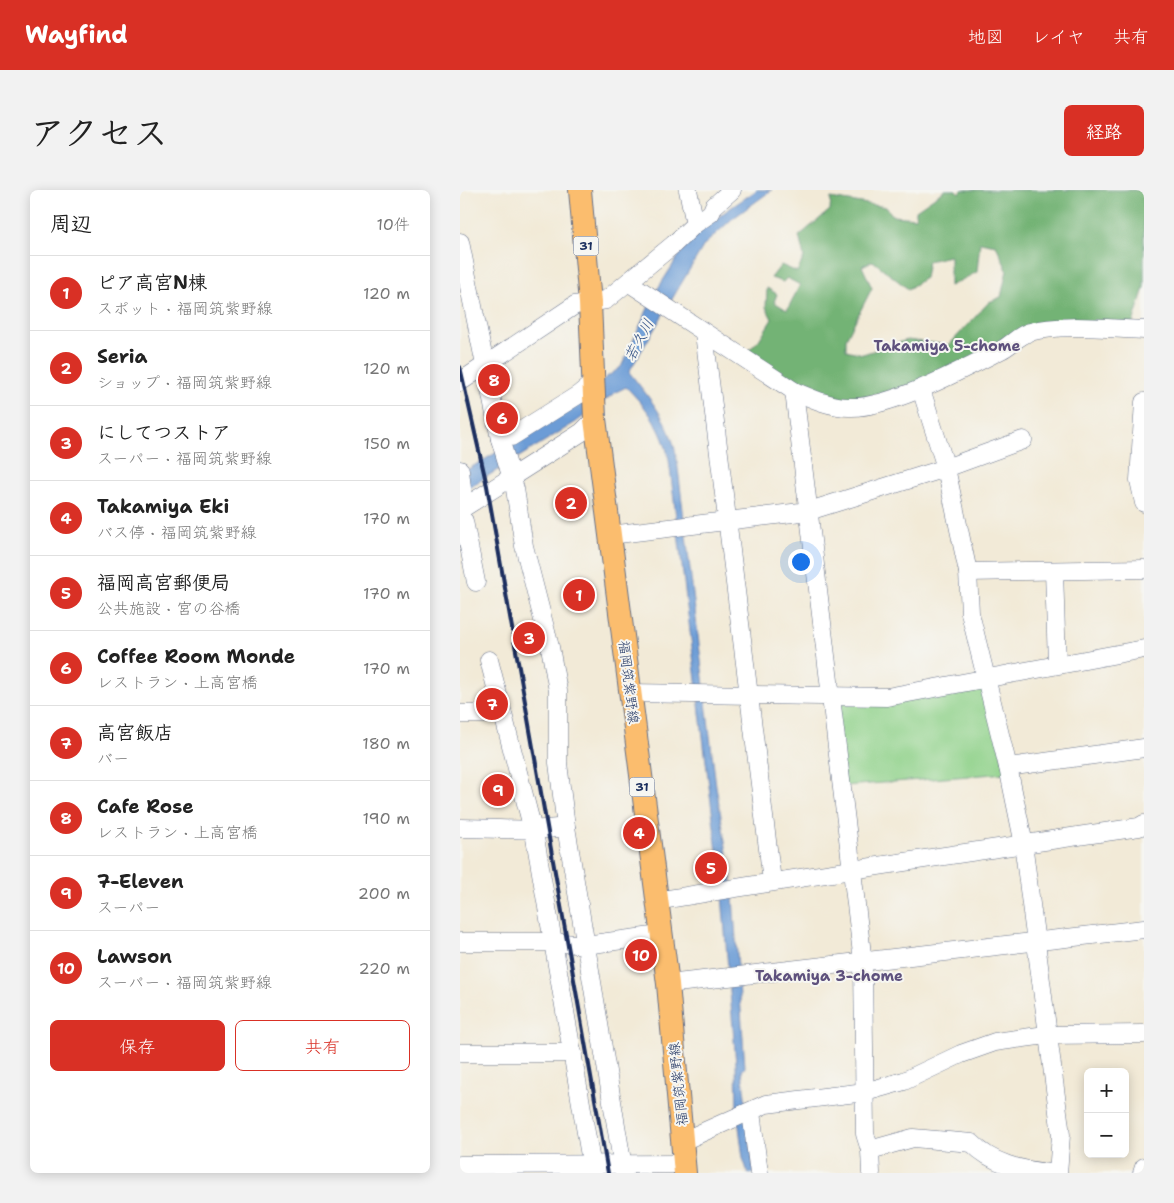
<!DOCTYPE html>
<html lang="ja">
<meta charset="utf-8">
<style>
:root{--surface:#fff;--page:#f2f2f2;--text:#222;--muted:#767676;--line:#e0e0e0;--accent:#d93025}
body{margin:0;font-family:"Shantell Sans","Klee One",sans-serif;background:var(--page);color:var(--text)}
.controls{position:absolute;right:15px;bottom:15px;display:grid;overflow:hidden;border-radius:8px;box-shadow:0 2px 12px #0003}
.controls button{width:45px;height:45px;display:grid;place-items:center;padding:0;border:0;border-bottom:1px solid var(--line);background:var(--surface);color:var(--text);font:25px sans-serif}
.you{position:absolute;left:340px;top:371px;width:18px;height:18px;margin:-12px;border:4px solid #fff;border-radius:50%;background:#1a73e8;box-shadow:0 0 0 8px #1a73e833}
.badge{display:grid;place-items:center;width:32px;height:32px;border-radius:50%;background:var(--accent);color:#fff;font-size:16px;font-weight:700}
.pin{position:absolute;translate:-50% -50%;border:2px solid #fff;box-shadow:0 1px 5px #0006}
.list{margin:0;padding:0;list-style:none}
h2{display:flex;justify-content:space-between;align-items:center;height:65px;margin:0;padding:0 20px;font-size:21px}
h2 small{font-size:16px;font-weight:400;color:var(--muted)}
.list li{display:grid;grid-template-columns:32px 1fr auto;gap:15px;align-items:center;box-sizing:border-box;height:75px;padding:0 20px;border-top:1px solid var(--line)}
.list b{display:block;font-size:19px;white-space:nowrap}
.list p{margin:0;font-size:16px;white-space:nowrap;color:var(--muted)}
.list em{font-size:16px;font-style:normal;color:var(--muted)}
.actions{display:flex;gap:10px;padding:15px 20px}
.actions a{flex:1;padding:11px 0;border:1px solid var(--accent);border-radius:8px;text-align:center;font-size:18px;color:var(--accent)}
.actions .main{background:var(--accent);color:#fff}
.map{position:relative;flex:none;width:684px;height:983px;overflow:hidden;border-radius:8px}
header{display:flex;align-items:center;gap:30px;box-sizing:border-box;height:70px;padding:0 25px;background:var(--accent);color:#fff}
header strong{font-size:24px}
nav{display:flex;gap:28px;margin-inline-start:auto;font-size:18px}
.intro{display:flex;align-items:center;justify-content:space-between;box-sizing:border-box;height:120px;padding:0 30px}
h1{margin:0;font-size:35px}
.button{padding:12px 22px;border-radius:8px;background:var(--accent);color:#fff;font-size:18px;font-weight:700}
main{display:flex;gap:30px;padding:0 30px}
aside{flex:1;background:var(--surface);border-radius:8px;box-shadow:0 2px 12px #0003}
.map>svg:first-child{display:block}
.green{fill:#8fd189;stroke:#558074}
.forest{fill:#73b375;stroke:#47716a;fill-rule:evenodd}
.water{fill:#6c9cd6;stroke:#44669a}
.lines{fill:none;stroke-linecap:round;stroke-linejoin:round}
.minor-casing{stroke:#667088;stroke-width:19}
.major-casing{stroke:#667088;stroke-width:24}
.minor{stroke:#fff;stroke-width:18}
.major{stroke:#fbbd6e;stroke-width:22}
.rail{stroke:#1b2f5e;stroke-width:4}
.labels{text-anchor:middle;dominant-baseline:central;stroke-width:4;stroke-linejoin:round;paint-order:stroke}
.shield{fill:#f6f6f2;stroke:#5d6b8a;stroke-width:1}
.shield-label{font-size:12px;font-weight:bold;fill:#1b2f5e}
.street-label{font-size:14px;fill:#1b2f5e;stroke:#f6f6f2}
.water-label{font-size:15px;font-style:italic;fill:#375588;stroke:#f6f6f2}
.neighbourhood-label{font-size:15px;font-weight:bold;fill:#5e517d;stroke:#f6f6f2}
</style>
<header>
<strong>Wayfind</strong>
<nav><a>地図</a><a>レイヤ</a><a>共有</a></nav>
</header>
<div class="intro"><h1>アクセス</h1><a class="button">経路</a></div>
<main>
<aside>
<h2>周辺<small>10件</small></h2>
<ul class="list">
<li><span class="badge">1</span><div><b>ピア高宮N棟</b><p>スポット · 福岡筑紫野線</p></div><em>120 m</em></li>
<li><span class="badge">2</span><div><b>Seria</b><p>ショップ · 福岡筑紫野線</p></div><em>120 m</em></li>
<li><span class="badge">3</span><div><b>にしてつストア</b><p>スーパー · 福岡筑紫野線</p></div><em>150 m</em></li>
<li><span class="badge">4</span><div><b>Takamiya Eki</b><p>バス停 · 福岡筑紫野線</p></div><em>170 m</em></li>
<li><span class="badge">5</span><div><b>福岡高宮郵便局</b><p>公共施設 · 宮の谷橋</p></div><em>170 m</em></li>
<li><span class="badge">6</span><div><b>Coffee Room Monde</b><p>レストラン · 上高宮橋</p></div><em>170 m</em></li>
<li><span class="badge">7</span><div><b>高宮飯店</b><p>バー</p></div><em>180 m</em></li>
<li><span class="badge">8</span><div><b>Cafe Rose</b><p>レストラン · 上高宮橋</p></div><em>190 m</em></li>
<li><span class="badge">9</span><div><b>7-Eleven</b><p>スーパー</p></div><em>200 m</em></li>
<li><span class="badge">10</span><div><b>Lawson</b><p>スーパー · 福岡筑紫野線</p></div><em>220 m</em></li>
</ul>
<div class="actions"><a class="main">保存</a><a>共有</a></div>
</aside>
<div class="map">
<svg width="684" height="983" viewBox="0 0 684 983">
<rect width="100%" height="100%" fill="#f6f6f2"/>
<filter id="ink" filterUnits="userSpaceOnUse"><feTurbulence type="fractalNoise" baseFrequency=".02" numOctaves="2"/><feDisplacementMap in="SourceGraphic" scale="10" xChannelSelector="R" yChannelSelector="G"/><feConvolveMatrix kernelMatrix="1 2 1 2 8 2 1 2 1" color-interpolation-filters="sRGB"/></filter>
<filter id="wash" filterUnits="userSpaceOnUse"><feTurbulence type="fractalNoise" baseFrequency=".0096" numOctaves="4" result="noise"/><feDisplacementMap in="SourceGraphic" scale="20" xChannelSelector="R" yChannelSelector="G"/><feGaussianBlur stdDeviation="1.12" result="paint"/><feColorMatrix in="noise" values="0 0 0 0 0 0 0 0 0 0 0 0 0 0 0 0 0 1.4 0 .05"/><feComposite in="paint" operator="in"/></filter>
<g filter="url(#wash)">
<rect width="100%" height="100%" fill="#f2ead7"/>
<!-- green -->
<path class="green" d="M 524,492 L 546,583 L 385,596 L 375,511 Z"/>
<!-- forest -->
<path class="forest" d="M 485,0 L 496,0 L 499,3 L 502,0 L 684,0 L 684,98 L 673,133 L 586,134 L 455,194 L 399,209 L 373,210 L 337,198 L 285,164 L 299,150 L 312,129 L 306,117 L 307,98 L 317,104 L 314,112 L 327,120 L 340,95 L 327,88 L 323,92 L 311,88 L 321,75 L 337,82 L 344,67 L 339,46 L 370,20 L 371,8 L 426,17 L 433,26 L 456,28 L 456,20 ZM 520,52 L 536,55 L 547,80 L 541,107 L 529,112 L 489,155 L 447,150 L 403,164 L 386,160 L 386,149 L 412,98 L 402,76 L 413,71 L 448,99 L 465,88 L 468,71 L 490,66 L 490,96 L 517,82 Z"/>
<!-- water -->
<path class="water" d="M 297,0 L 312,0 L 272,29 L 244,55 L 169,182 C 191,210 212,234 217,270 L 256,596 L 272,693 L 285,877 L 282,881 L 294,983 L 288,983 L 283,968 L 277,921 L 276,874 L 261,694 L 209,270 C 203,239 188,219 166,197 L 156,202 L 116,232 L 0,303 L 0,284 L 51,254 L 161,177 L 195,103 L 232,45 L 235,46 L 266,21 Z"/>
</g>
<g filter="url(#ink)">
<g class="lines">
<defs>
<g id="minor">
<path d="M 228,0 L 235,34"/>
<path d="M 0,52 L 40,249 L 55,299 L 64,356 L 90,457 L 98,501 L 98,573 L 106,637 L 164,983"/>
<path d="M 168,92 L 334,201 C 351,208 370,217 389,217 C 430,219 503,179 541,160 C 551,155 559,145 570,142 C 600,133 652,139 684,140"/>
<path d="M 244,143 L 312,691"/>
<path d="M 0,192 L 115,115 L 146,110 L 214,54 L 235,34 L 251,23 L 254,16 L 272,0"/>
<path d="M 461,199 L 486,278 L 508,382 L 510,423 L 548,577 L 562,645 L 601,945 L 598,983"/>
<path d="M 334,201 L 403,772 L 405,944 L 410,960 L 411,983"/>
<path d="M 684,212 L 679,290 L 684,313"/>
<path d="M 40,249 L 51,247 L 118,205 L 134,192"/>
<path d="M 0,280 L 4,317"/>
<path d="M 0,320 L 122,242 L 135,229"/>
<path d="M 4,331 L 16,392"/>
<path d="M 150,345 L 349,321 L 486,278 L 563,250"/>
<path d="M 594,381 L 597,474"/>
<path d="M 508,382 L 684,379"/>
<path d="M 29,470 L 75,648 L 133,983"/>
<path d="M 170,503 L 427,507 L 684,459"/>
<path d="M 0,524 L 41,524"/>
<path d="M 548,577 L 684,558"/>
<path d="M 0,638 C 36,638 71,642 106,637"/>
<path d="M 196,711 C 357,684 518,661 679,637 L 684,634"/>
<path d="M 0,752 L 93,752 L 125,755 L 200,745"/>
<path d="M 208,794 L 684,739"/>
<path d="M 0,863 L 113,863"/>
<path d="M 291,922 L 299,983"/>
<path d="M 223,951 L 306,914 L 405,902 L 444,891 L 501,864 L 535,852 L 586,845 L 684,844"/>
<path d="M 410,960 L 453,948 L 512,953 C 532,974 561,980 590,983"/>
<path d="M 0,975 L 224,974"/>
<path d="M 682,983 L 684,977"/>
</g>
<path id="major" d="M 120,0 L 130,113 L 135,229 L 208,794 L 225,983"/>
</defs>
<!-- minor casing -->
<use href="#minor" class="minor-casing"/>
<!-- major casing -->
<use href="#major" class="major-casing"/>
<!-- minor -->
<use href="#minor" class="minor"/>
<!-- major -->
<use href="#major" class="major"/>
<!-- rail -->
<path class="rail" d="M 0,177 L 27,296 L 148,983"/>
</g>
</g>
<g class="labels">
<!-- shield labels -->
<g class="shield">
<rect x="113.5" y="46.5" width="25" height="19" rx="4"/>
<rect x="169.5" y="587.5" width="25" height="19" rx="4"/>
</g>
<g class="shield-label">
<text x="126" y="56">31</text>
<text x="182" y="597">31</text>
</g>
<!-- street labels -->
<g class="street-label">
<text transform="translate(169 492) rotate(83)">福岡筑紫野線</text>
<text transform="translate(218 894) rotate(-96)">福岡筑紫野線</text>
</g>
<!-- water labels -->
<g class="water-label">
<text transform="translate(179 150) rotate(-62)">若久川</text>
</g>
<!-- neighbourhood labels -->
<g class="neighbourhood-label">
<text x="487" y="156">Takamiya 5-chome</text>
<text x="369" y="786">Takamiya 3-chome</text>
</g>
</g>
</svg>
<div class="controls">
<button>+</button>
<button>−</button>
</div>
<div class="you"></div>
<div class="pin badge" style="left:119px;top:405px">1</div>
<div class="pin badge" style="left:111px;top:313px">2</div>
<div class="pin badge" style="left:69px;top:448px">3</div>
<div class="pin badge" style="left:179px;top:643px">4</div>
<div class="pin badge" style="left:251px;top:678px">5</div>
<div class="pin badge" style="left:42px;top:228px">6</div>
<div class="pin badge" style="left:32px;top:514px">7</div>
<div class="pin badge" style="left:34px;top:190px">8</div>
<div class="pin badge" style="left:38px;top:600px">9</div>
<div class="pin badge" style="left:181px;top:765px">10</div>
</div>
</main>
